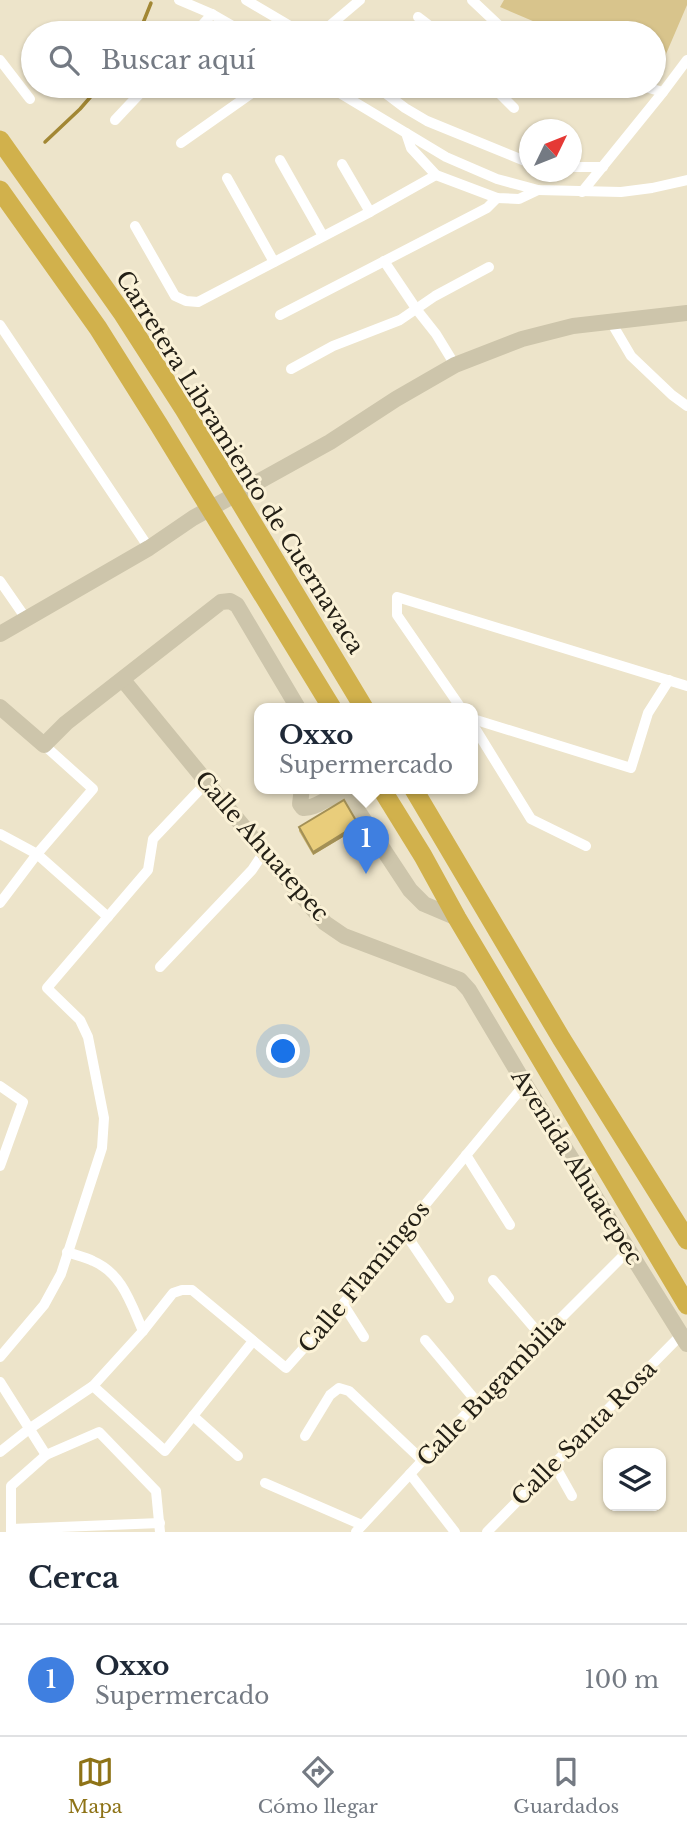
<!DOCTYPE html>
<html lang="es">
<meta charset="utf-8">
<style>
:root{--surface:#fff;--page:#f6f6f7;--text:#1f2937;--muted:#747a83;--line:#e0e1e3;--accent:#8e7317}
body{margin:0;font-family:"Libre Baskerville",serif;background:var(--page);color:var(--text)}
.controls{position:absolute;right:21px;bottom:21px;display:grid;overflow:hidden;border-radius:14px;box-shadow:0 2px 5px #0004}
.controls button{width:63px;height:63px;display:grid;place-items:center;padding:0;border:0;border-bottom:2px solid var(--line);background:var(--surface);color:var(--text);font:35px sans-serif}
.compass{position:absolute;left:519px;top:119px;width:63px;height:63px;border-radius:50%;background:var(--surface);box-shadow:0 2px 5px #0004;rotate:47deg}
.you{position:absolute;left:284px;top:1052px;width:24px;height:24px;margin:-18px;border:5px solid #fff;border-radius:50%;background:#1a73e8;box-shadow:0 0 0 10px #1a73e833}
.badge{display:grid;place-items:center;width:46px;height:46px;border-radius:50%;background:var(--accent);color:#fff;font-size:23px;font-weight:700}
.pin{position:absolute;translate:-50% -58px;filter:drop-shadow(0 2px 4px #0008)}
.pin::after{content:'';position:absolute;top:37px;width:24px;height:21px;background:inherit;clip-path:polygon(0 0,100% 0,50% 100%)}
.popup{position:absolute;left:254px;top:703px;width:224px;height:91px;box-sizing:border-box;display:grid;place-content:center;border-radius:14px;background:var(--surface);filter:drop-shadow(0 2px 5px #0005);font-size:23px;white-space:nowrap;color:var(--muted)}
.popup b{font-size:26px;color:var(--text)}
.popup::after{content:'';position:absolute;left:50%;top:100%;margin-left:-14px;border:14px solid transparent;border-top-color:var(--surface)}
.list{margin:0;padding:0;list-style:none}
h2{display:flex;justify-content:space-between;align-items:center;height:91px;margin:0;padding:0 28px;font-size:30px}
h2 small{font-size:23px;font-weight:400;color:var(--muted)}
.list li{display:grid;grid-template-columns:46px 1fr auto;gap:21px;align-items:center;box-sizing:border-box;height:112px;padding:0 28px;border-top:2px solid var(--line)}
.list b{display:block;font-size:26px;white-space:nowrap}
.list p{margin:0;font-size:23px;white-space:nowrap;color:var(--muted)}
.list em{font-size:23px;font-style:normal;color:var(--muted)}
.icon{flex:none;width:38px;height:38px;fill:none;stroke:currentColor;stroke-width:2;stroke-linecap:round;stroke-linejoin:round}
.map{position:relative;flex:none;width:687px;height:1532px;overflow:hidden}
.search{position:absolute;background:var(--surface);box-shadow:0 2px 5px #0004;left:21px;right:21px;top:21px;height:77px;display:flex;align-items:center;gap:18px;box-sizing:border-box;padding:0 24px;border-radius:38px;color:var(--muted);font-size:26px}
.sheet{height:203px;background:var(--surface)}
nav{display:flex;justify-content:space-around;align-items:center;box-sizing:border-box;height:98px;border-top:2px solid var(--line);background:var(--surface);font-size:19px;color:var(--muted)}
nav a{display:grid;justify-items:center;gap:4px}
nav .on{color:var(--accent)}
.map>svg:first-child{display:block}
.green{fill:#d8c48c}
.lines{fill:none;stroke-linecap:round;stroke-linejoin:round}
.stream{stroke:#a28734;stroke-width:3.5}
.street{stroke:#fff;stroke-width:10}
.secondary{stroke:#cdc5ab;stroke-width:16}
.highway{stroke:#d1b14c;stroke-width:19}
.wall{fill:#c8b06a}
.shaded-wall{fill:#a39056}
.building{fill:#e9cd7b;stroke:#a39056;stroke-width:2}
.labels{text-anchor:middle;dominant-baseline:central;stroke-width:6;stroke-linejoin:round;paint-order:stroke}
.street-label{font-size:23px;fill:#242016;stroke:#fbf2d7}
</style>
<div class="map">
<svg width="687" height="1532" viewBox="0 0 687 1532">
<rect width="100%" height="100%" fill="#ede4ca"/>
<!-- green -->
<path class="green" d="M 504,0 L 687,0 L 687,5 L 657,75 L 654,73 L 654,33 L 561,33 L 500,7 Z"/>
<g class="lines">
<!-- stream -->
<g class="stream">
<path d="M 139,33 L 151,3"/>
<path d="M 45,142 L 80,109 L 100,86"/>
</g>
<!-- street -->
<g class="street">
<path d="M 179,0 L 212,14 L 245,33"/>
<path d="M 246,0 L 302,33"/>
<path d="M 472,0 L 507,33"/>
<path d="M 418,17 L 439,33"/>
<path d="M 195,33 L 212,14"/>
<path d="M 321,33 L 360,0"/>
<path d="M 0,60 L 30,99"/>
<path d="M 298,86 C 310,94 319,93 332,88"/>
<path d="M 328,86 L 446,157 L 497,179 L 538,190 L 621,192 L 652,188 L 687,180"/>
<path d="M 376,86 L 405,108 L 427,121 L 530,163"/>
<path d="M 492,86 L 514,108"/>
<path d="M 642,86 L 663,92"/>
<path d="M 115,120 L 147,86"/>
<path d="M 406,133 L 411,148 L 436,175 L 497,198 L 519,199 L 538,190"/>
<path d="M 181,143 L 262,86"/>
<path d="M 280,160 L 323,236"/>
<path d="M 342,164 L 370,212"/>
<path d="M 572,167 L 603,167"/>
<path d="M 227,178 L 274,262"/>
<path d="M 582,192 L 663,92 L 687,60"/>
<path d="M 135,226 L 175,296 L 186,301 L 198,302 L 370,212 L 436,175"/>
<path d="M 384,261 L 417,310 L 436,334 L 455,365"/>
<path d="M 280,315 L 487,208 L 497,198"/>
<path d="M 611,322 L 631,356 L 672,395 L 687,406"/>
<path d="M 0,325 L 149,548"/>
<path d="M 291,369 L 333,346 L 400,320 L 435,296 L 489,267"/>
<path d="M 0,581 L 27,620"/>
<path d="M 461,708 L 397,615 L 397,597 L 687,686"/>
<path d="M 473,719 L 631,768 L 648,713 L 669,680"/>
<path d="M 473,725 L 531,819 L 586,846"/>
<path d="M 0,834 L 37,854 L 108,917"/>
<path d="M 0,903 L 37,854 L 93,789 L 44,745"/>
<path d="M 160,967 L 252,870 L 264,852"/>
<path d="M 0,1086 L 23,1102 L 0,1166"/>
<path d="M 466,1155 L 510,1225"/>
<path d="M 403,1230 L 449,1298"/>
<path d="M 67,1252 C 75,1255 85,1257 93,1261 C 122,1273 131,1304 143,1331"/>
<path d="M 493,1280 L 542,1337"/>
<path d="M 343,1304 L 364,1337"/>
<path d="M 425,1340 L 477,1402"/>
<path d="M 0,1357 L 44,1305 L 61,1274 L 102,1148 L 104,1118 L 88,1037 L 80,1020 L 47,988 L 148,870 L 153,839 L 207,782"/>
<path d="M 0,1382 L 46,1455"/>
<path d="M 93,1386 L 165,1451 L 253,1341"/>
<path d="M 193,1416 L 238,1456"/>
<path d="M 305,1436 L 330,1395 L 339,1388 L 349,1391 L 423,1461"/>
<path d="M 0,1452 L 29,1429 L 93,1386 L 143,1331 L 173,1293 L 182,1290 L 192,1290 L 286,1368 L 343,1304 L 525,1084"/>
<path d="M 554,1464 L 572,1496"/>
<path d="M 410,1474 L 455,1532"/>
<path d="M 265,1483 L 362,1525"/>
<path d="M 11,1529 L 160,1523"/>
<path d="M 11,1532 L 11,1486 L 46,1455 L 99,1432 L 156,1491 L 160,1532"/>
<path d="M 356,1532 L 477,1402 L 629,1250"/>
<path d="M 487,1532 L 682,1334"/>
</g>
<!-- secondary -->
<g class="secondary">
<path d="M 0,634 L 149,548 L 193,518 L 330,442 L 396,399 L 455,365 L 522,339 L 573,326 L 687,313"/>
<path d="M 123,680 L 264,852 L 325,923 L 344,936 L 460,980 L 469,990 L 525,1084 L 687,1344"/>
<path d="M 0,707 L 44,745 L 66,723 L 221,602 L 230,601 L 237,605 L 298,708"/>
<path d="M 302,788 L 300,804 L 303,808 C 318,809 329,794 344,794 L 352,802 L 410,890 L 424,904 L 457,918"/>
</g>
<!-- highway -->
<g class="highway">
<path d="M 0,140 L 123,314 L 184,409 L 364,708"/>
<path d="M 0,190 L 98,328 L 159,425 L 332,708"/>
<path d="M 381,788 L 423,856 L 457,918 L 687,1305"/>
<path d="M 413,788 L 561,1038 L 687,1240"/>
</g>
</g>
<!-- wall -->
<path class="wall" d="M 299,827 L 358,828 L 313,855 L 299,831 Z"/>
<!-- shaded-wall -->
<path class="shaded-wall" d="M 358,824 L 358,828 L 313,855 L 313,852 Z"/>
<!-- building -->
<path class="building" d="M 344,800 L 358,824 L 313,852 L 299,827 Z"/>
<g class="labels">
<!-- street labels -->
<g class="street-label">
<text transform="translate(240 462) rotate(58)">Carretera Libramiento de Cuernavaca</text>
<text transform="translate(262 846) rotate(49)">Calle Ahuatepec</text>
<text transform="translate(577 1167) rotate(58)">Avenida Ahuatepec</text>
<text transform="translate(364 1277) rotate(-50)">Calle Flamingos</text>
<text transform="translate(491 1390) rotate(-46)">Calle Bugambilia</text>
<text transform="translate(584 1433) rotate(-45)">Calle Santa Rosa</text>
</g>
</g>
</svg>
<div class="controls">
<button><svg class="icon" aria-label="layers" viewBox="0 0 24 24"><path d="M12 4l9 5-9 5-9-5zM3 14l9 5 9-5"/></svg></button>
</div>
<svg class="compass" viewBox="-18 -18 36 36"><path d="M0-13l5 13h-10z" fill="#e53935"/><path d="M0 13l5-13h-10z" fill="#747a83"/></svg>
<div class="you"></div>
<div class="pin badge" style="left:366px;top:874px;background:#3f7fe0">1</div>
<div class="popup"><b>Oxxo</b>Supermercado</div>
<div class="search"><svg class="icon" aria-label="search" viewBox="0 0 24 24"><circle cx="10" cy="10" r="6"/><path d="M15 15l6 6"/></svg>Buscar aquí</div>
</div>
<section class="sheet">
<h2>Cerca<small></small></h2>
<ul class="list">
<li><span class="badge" style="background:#3f7fe0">1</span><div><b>Oxxo</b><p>Supermercado</p></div><em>100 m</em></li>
</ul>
</section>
<nav>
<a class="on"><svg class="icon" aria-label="map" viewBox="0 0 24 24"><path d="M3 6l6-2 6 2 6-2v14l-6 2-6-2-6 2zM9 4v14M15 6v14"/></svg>Mapa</a>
<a><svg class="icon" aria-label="directions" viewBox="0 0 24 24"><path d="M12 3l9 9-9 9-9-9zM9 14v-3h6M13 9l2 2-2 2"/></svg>Cómo llegar</a>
<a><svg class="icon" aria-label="saved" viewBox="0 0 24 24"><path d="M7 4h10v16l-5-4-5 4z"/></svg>Guardados</a>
</nav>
